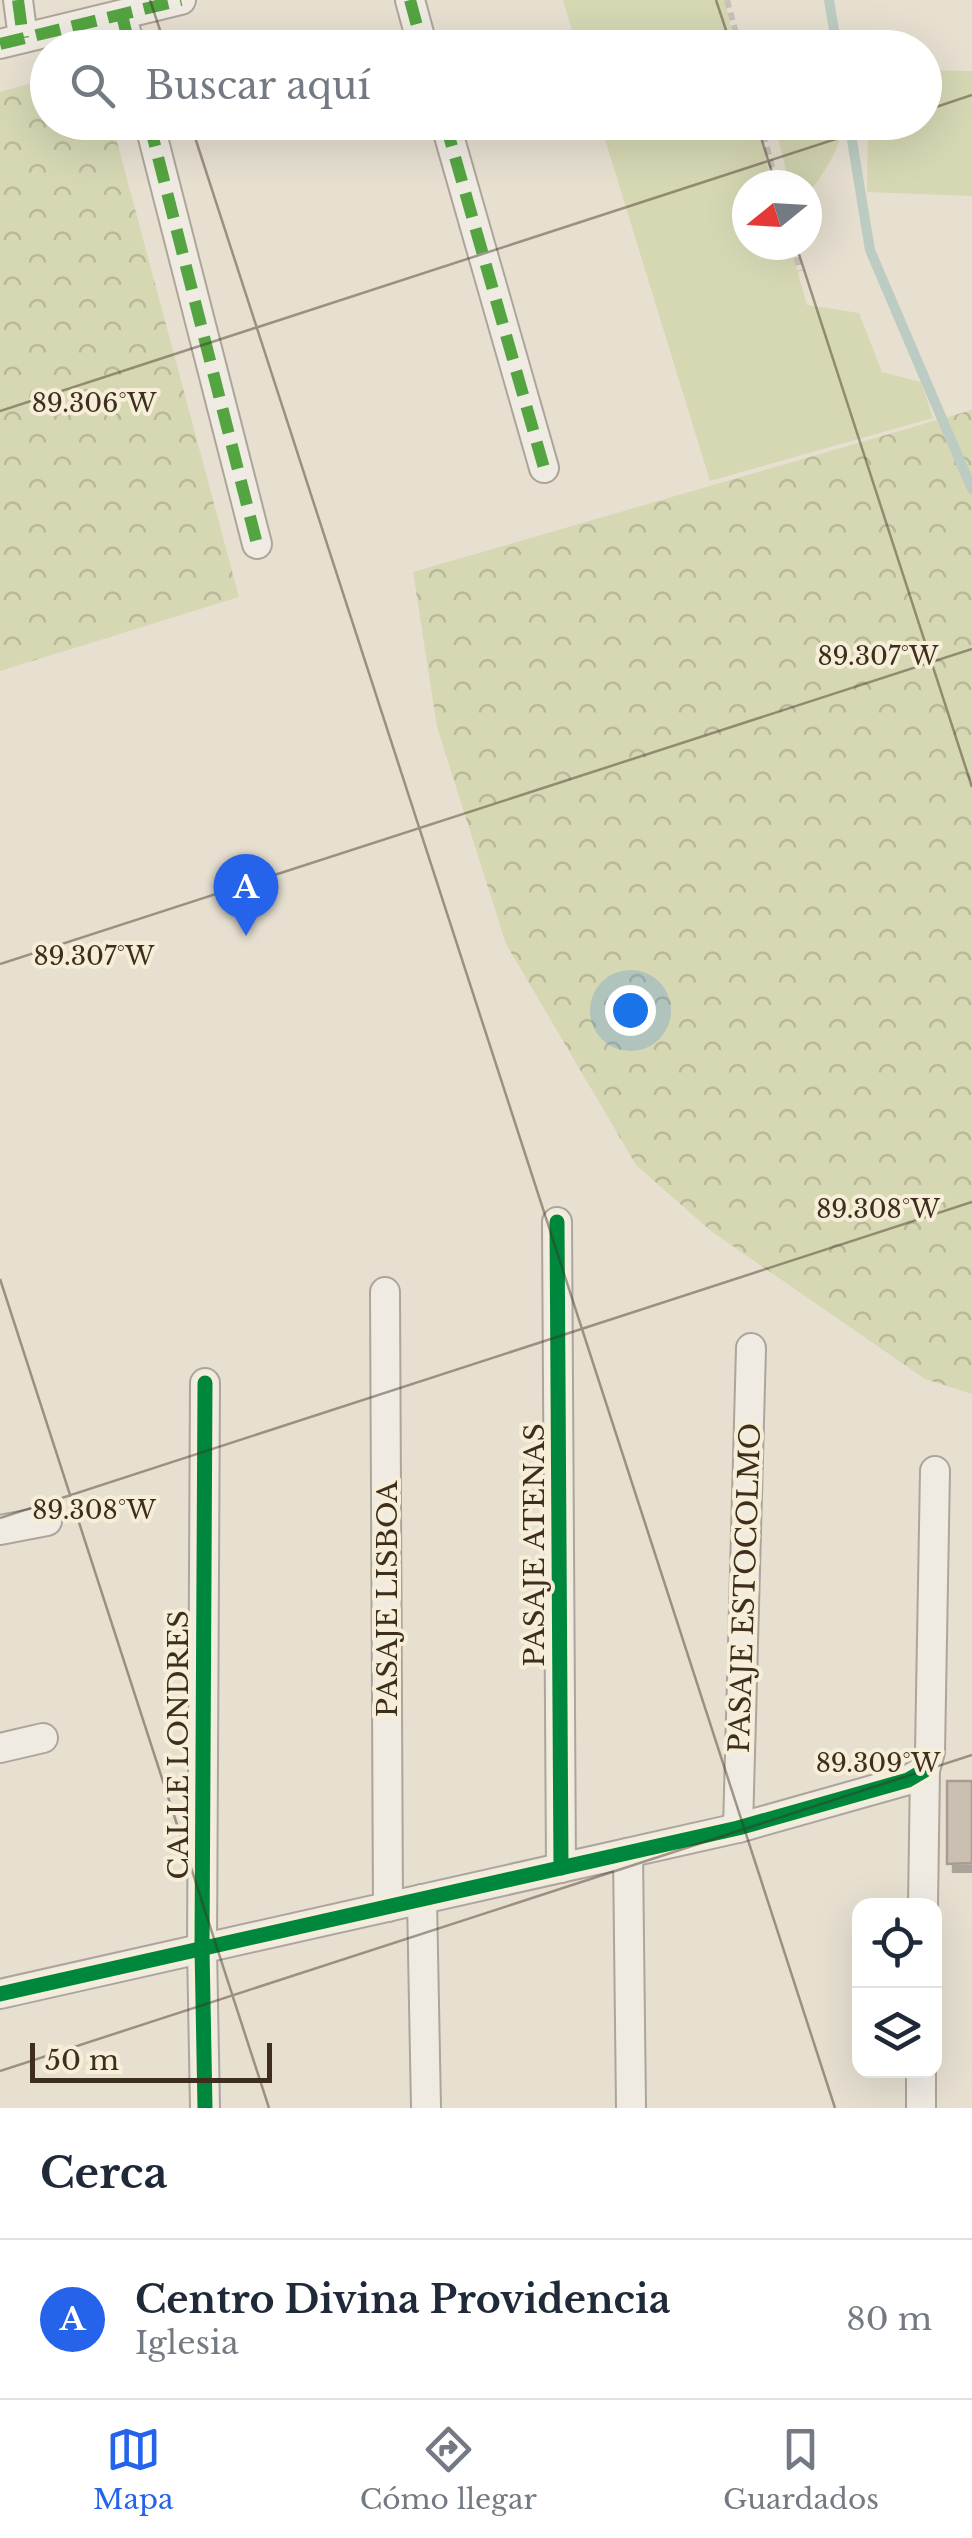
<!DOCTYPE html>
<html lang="es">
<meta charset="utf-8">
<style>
:root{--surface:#fff;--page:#f2f2f3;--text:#1f2937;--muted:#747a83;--line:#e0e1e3;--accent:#2563eb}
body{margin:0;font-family:"Libre Baskerville",serif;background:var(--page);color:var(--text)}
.controls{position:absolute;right:30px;bottom:30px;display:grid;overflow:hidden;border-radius:20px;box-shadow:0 10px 40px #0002}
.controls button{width:90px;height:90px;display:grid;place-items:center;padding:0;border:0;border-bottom:2px solid var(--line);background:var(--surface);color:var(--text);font:50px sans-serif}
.compass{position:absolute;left:732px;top:170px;width:90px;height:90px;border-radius:50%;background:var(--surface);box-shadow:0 10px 40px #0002;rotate:252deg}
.scale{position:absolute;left:30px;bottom:25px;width:242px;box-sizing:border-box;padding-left:10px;border:5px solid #3d2e20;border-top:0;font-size:28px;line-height:35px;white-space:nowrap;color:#3d2e20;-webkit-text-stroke:8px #f7eed8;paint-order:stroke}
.you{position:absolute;left:630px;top:1010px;width:35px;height:35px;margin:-25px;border:8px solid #fff;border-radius:50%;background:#1a73e8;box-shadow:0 0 0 15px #1a73e833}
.badge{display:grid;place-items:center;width:65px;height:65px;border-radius:50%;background:var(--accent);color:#fff;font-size:32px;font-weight:700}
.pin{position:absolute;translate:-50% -82px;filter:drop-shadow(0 2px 5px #0008)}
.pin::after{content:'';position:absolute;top:52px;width:35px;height:30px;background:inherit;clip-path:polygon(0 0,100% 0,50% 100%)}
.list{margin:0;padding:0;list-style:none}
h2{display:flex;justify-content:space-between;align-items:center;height:130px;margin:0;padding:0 40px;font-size:42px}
h2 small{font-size:32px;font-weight:400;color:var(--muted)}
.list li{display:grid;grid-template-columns:65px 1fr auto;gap:30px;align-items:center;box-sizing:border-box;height:160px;padding:0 40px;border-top:2px solid var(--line)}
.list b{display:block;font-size:38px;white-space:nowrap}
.list p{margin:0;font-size:32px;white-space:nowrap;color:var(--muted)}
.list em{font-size:32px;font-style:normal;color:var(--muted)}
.icon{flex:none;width:55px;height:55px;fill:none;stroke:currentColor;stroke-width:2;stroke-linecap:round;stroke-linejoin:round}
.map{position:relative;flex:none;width:972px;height:2108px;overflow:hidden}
.search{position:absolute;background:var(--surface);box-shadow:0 10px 40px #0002;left:30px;right:30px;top:30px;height:110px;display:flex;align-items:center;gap:25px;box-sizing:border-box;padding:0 35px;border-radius:55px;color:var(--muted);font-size:38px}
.sheet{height:290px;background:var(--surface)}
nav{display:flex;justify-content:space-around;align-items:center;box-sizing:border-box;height:140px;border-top:2px solid var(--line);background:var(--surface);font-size:28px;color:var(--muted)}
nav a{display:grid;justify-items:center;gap:5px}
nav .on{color:var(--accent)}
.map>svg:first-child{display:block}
.green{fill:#d6d7b3}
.forest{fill:url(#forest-crowns)}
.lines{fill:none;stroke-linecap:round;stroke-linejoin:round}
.stream{stroke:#bcccc2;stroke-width:10}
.building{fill:#cbbfb2;stroke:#a89c90;stroke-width:2.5;filter:url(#shadow)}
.minor-casing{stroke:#ada599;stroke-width:32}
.path{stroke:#c8c2b9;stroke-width:6;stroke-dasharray:8 5;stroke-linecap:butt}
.minor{stroke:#efebe3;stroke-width:28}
.quiet{stroke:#54a441;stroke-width:12;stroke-dasharray:25 12;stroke-linecap:butt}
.cycleway-casing{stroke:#f7eed8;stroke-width:21}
.cycleway{stroke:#00873e;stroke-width:15}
.ticks{fill:none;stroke:#3d2e20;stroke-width:2.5;stroke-opacity:0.45}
.labels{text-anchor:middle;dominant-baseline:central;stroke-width:8;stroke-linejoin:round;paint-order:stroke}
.street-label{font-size:28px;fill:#3d2e20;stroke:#f7eed8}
.ticks-label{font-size:25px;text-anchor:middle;fill:#3d2e20;stroke:#f7eed8;stroke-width:8;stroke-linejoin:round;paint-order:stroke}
</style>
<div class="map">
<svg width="972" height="2108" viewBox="0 0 972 2108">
<defs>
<pattern id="forest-crowns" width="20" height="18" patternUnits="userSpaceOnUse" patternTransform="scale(2.5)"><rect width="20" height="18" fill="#d6d7b3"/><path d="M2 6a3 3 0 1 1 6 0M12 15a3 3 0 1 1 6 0" fill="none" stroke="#b9b99a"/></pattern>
<filter id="shadow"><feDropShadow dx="6" dy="11" stdDeviation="0" flood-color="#0004"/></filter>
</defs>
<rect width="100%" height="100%" fill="#e7e0d1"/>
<!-- green -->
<g class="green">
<path d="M 563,0 L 725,0 L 735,47 L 577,47 Z"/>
<path d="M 925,70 L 972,71 L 972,196 L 867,192 L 868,123 L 924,122 Z"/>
<path d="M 600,123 L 756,123 L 773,185 L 747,185 L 747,245 L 790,245 L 807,305 L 859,313 L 882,372 L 921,382 L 933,418 L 710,481 Z"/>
<path d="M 774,123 L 840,123 C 845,145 821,177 807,195 L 807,185 L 790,185 Z"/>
</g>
<!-- forest -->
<g class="forest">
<path d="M 45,79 L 48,122 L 112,123 L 239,597 L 0,671 L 0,92 Z"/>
<path d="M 972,410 L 972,1394 L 925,1379 L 711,1231 L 636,1165 L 506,944 L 437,727 L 413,572 Z"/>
</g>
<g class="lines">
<!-- stream -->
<g class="stream">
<path d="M 829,0 L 837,48"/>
<path d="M 849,122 L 870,250 L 972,489"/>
</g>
</g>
<!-- building -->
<path class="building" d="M 947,1781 L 972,1781 L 972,1863 L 947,1864 Z"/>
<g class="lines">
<defs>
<g id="minor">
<path d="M 18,0 L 23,38"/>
<path d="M 410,0 L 423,48"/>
<path d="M 122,15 L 130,48"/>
<path d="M 0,44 L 181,0"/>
<path d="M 149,122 L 257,544"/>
<path d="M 445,122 L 544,468"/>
<path d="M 557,1222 L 561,1868"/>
<path d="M 385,1292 L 388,1907"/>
<path d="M 0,1530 L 47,1521"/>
<path d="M 0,1748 L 43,1738"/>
<path d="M 738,1828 L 751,1348"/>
<path d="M 628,1853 L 631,2108"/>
<path d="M 422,1899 L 426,2108"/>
<path d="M 923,1906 L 925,1770 L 930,1752 L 935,1471"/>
<path d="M 0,1994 L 738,1828 L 908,1780 L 925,1770"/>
<path d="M 205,2108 L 202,1948 L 205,1383"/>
<path d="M 921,2108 L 921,2070"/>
</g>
</defs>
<!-- minor casing -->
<use href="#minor" class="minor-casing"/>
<!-- path -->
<g class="path">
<path d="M 727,0 L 740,48"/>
<path d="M 760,122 L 777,185"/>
<path d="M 793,245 L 800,271"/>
</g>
<!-- minor -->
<use href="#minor" class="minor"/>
<!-- quiet -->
<g class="quiet">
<path d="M 18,0 L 23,38"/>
<path d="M 410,0 L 423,48"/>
<path d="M 122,15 L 130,48"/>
<path d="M 0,44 L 181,0"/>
<path d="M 149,122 L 257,544"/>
<path d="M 445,122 L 544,468"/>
</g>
<defs>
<g id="cycleway">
<path d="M 557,1222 L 561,1868"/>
<path d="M 0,1994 L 738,1828 L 908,1780 L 925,1770"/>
<path d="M 205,2108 L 202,1948 L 205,1383"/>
</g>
</defs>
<!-- cycleway casing -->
<use href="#cycleway" class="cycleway-casing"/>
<!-- cycleway -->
<use href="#cycleway" class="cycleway"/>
</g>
<!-- ticks -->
<path class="ticks" d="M 150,0 L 166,48M 716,0 L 732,48M 924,111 L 972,95M 190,122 L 835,2108M 756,122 L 776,185M 796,245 L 972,787M 0,411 L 888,122M 0,964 L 972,649M 0,1279 L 269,2108M 0,1518 L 972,1202M 0,2071 L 972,1755"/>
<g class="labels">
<!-- street labels -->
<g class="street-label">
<text transform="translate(534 1545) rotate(-90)">PASAJE ATENAS</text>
<text transform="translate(745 1588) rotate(-88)">PASAJE ESTOCOLMO</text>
<text transform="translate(387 1599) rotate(-90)">PASAJE LISBOA</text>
<text transform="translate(178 1745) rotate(-90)">CALLE LONDRES</text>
</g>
</g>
<g class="ticks-label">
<text x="94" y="412">89.306°W</text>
<text x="878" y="665">89.307°W</text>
<text x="94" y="965">89.307°W</text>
<text x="878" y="1218">89.308°W</text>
<text x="94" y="1519">89.308°W</text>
<text x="878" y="1772">89.309°W</text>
</g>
</svg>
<div class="controls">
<button><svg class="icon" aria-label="locate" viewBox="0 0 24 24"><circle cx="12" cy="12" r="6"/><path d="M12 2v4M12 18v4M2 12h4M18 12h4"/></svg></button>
<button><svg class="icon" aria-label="layers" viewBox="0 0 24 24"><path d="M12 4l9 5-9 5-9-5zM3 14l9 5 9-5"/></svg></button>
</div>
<svg class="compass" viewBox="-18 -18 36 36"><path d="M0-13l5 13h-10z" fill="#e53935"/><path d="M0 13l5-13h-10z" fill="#747a83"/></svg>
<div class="scale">50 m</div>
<div class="you"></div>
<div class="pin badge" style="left:246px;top:936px">A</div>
<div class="search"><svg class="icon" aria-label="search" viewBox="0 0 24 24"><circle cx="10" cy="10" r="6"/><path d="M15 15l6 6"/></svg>Buscar aquí</div>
</div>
<section class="sheet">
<h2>Cerca<small></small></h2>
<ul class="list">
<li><span class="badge">A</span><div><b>Centro Divina Providencia</b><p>Iglesia</p></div><em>80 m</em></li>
</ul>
</section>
<nav>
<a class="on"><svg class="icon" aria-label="map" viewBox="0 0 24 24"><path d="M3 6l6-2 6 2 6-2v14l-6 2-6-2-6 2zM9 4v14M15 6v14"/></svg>Mapa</a>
<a><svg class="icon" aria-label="directions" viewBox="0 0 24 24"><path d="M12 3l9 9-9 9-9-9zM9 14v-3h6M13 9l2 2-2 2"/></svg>Cómo llegar</a>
<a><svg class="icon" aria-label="saved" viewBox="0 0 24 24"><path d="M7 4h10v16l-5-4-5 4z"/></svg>Guardados</a>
</nav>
